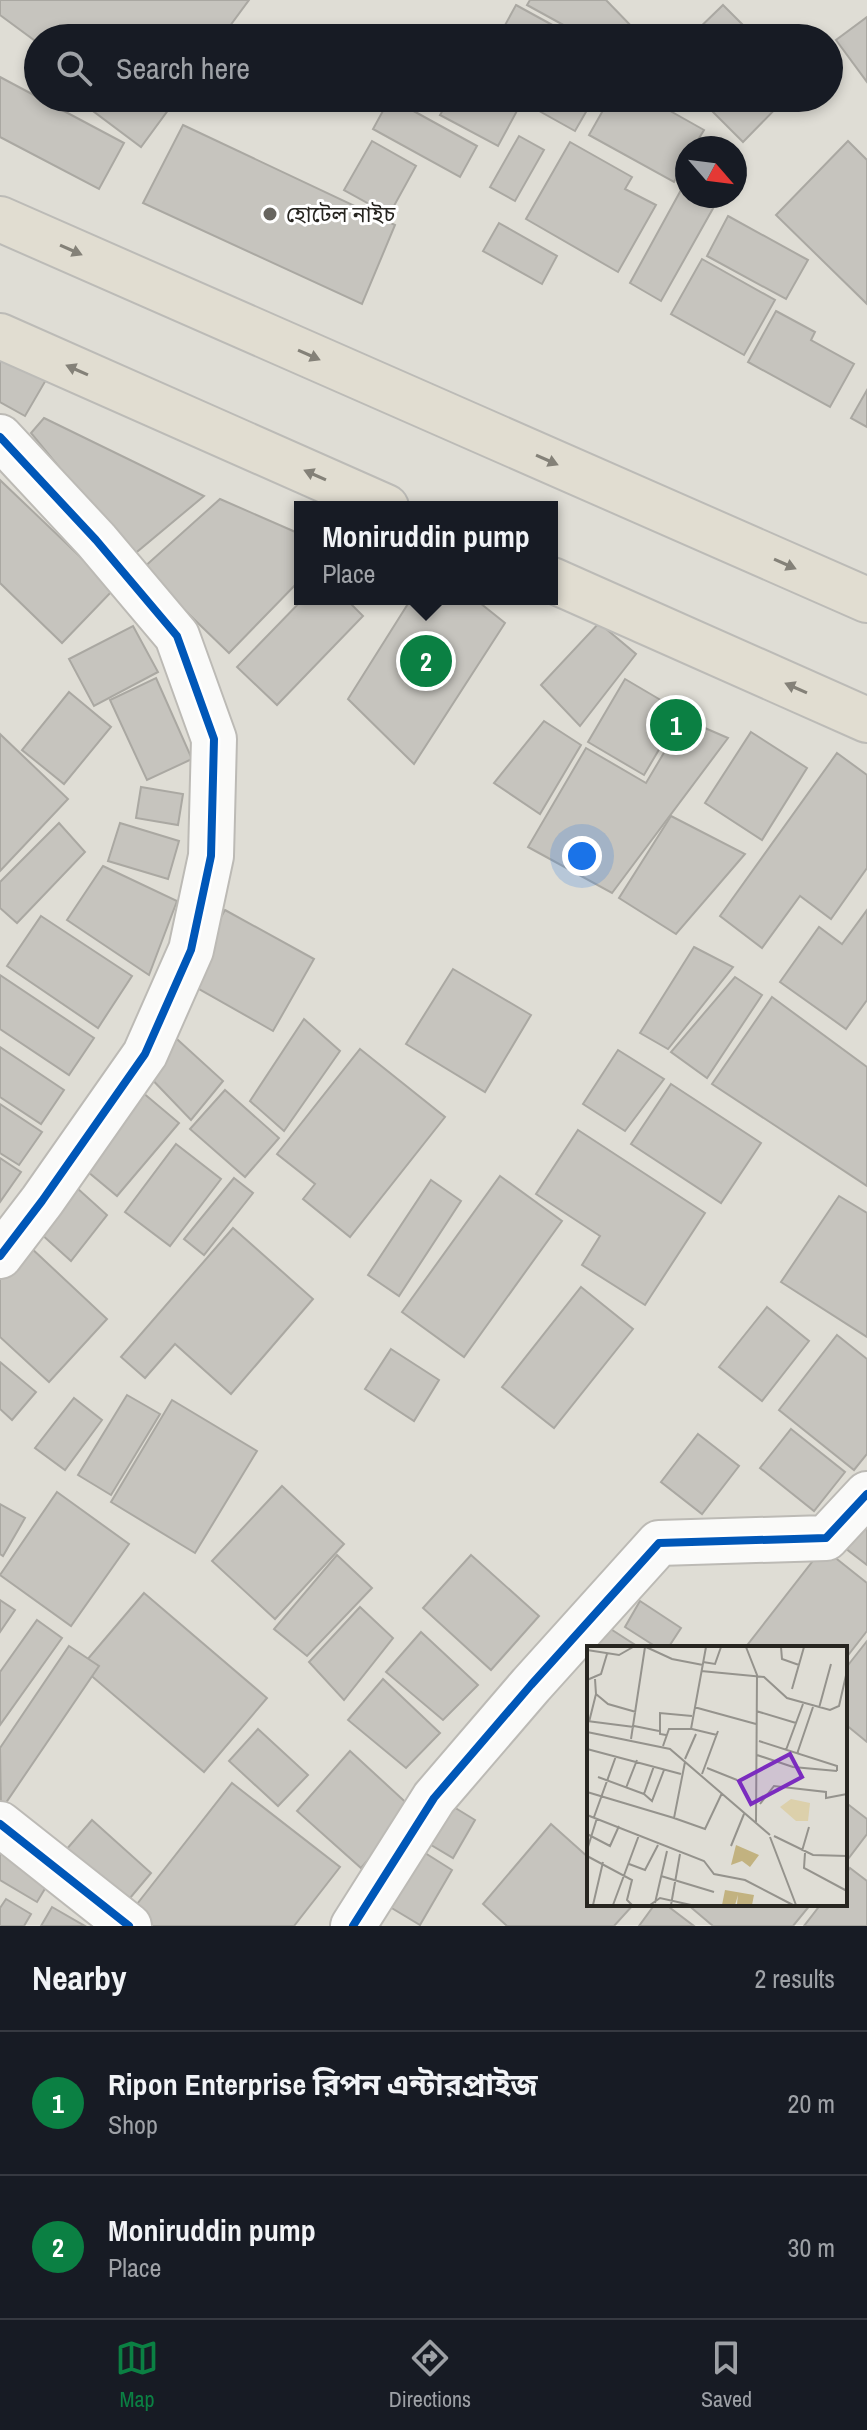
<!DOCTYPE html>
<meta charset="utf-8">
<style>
:root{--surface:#171b24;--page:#20242c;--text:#f1f3f6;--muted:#9ea1a6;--line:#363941;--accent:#0b8043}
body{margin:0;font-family:"Archivo Narrow","Noto Sans Bengali",sans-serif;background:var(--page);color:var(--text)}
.compass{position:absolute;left:675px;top:136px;width:72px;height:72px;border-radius:50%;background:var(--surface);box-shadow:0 4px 12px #0003;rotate:118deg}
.you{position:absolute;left:582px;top:856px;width:28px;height:28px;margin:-20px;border:6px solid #fff;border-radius:50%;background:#1a73e8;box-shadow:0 0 0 12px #1a73e833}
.badge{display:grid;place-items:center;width:52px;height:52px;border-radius:50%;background:var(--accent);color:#fff;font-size:26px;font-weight:700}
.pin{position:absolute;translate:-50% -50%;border:4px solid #fff;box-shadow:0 2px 8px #0006}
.popup{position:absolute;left:294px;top:501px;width:264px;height:104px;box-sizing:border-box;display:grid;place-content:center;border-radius:0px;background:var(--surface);filter:drop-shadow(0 2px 6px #0005);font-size:26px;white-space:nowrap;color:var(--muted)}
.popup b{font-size:30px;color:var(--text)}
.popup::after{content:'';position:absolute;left:50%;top:100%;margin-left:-16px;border:16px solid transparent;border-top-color:var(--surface)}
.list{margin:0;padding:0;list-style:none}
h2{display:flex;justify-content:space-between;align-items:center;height:104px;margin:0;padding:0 32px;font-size:34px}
h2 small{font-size:26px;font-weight:400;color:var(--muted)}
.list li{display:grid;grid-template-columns:52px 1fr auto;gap:24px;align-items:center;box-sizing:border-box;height:144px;padding:0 32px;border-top:2px solid var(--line)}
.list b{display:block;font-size:30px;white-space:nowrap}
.list p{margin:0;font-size:26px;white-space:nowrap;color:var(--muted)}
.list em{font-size:26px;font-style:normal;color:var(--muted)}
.icon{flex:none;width:44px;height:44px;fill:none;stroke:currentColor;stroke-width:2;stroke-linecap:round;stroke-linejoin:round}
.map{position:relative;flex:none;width:867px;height:1926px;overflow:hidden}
.search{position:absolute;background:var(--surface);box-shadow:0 4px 12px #0003;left:24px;right:24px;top:24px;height:88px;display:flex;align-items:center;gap:20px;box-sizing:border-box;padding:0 28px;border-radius:44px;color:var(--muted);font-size:30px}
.sheet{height:392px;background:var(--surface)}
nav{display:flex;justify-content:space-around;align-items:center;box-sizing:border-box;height:112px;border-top:2px solid var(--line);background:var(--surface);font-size:22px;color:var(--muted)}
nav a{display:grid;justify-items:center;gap:4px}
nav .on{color:var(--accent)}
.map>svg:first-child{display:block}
.building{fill:#c6c4be;stroke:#aaa8a2;stroke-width:2}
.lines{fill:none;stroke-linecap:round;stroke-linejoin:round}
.minor-casing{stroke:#bcbab5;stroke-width:48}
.trunk-casing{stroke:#bcbbb7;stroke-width:48}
.minor{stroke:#fafaf9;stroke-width:44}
.trunk{stroke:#e1ddd1;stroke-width:44}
.cycleway-casing{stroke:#fff;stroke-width:13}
.cycleway{stroke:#0057b8;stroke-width:8}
.oneway{fill:#848178}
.poi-dot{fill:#67655f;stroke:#fff;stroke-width:3}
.labels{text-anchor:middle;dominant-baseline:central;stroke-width:6;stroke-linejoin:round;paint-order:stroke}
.poi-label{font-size:22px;fill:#272520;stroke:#fff;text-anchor:start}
.inset-road{fill:none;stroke:#95938d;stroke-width:2}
.view{fill:#7b2cbf;fill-opacity:0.15;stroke:#7b2cbf;stroke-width:4}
.inset-edge{fill:none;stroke:#272520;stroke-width:4}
</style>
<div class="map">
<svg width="867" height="1926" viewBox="0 0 867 1926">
<rect width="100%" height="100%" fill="#dfddd5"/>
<!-- building -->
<g class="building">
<path d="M 0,0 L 249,0 L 221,38 L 38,38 L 38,43 L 0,15 Z"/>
<path d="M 530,0 L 606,0 L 636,31 L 632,38 L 587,38 L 527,5 Z"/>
<path d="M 516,5 L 576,38 L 498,38 Z"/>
<path d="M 723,5 L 756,38 L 689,38 Z"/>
<path d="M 867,17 L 867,82 L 836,40 Z"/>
<path d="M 0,77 L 124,143 L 99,189 L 0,137 Z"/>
<path d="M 91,98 L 177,98 L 141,147 L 85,105 Z"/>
<path d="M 390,98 L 477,146 L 460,177 L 373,129 Z"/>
<path d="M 450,98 L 498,98 L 518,109 L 498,146 L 440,115 Z"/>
<path d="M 516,98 L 594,98 L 575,131 Z"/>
<path d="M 610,98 L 647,98 L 704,130 L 693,148 L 687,148 L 687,159 L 674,182 L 589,135 Z"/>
<path d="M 699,98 L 786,98 L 743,142 Z"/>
<path d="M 183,125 L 395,225 L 362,304 L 143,203 Z"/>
<path d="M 519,136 L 544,150 L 515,201 L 490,187 Z"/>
<path d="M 372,141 L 416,166 L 389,215 L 344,190 Z"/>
<path d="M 848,141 L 867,160 L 867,304 L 776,215 Z"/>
<path d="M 570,142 L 632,177 L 625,189 L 656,205 L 618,272 L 526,219 Z"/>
<path d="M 687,179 L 687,196 L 720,196 L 661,301 L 630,283 Z"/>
<path d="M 728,216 L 808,260 L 786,299 L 707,256 Z"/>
<path d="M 499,223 L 557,256 L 542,284 L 483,251 Z"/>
<path d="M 702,259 L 775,300 L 744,355 L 671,314 Z"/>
<path d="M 776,311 L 815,332 L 811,340 L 854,364 L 830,407 L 748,362 Z"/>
<path d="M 0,345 L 50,373 L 25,416 L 0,402 Z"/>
<path d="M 867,390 L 867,427 L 851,418 Z"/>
<path d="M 44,418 L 204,496 L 132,556 L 31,433 Z"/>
<path d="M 0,480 L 114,589 L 62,643 L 0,583 Z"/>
<path d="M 220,499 L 300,534 L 300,580 L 229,653 L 142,569 Z"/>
<path d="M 303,599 L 346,599 L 363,616 L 277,705 L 237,667 Z"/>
<path d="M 411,599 L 475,599 L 505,623 L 414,764 L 348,699 Z"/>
<path d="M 599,623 L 636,654 L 580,726 L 541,685 Z"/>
<path d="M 133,626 L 158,672 L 94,706 L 69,659 Z"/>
<path d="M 156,678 L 192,759 L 147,780 L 110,700 Z"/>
<path d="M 625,679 L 681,712 L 644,775 L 588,742 Z"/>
<path d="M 69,692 L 111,727 L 64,784 L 22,750 Z"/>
<path d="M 684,719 L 728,738 L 612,893 L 528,847 L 586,748 L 646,783 Z"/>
<path d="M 544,721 L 581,745 L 540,814 L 494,783 Z"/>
<path d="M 751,732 L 807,768 L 762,840 L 705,803 Z"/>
<path d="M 0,734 L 68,799 L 0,871 Z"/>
<path d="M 837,753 L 867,775 L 867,868 L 831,919 L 800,896 L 762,948 L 720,916 Z"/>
<path d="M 141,787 L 183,794 L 178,825 L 136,818 Z"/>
<path d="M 671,816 L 745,854 L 676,934 L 619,898 Z"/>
<path d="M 59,823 L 85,852 L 17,923 L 0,908 L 0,882 Z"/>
<path d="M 120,823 L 179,841 L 168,879 L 108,861 Z"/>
<path d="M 103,866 L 177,901 L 149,975 L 67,920 Z"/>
<path d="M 225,910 L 314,959 L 273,1031 L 185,981 Z"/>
<path d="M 867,910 L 867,1000 L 846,1029 L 780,982 L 819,927 L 842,944 Z"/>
<path d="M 41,916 L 132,976 L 98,1028 L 7,966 Z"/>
<path d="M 694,947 L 733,967 L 668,1049 L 640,1033 Z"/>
<path d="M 453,969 L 531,1015 L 485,1092 L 406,1044 Z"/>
<path d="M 0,975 L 94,1038 L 69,1075 L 0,1029 Z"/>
<path d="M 735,977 L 762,995 L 707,1078 L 671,1052 Z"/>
<path d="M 772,997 L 867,1067 L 867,1186 L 712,1084 Z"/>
<path d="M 304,1019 L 340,1051 L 284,1131 L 250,1101 Z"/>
<path d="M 167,1030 L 223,1081 L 191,1120 L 143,1070 Z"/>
<path d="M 0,1047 L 64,1090 L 41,1124 L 0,1097 Z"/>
<path d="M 360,1049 L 445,1117 L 350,1237 L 303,1199 L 315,1184 L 277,1154 Z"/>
<path d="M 618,1050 L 664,1079 L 625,1131 L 583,1104 Z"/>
<path d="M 671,1084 L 761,1143 L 721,1203 L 631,1144 Z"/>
<path d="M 225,1090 L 279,1138 L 245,1177 L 190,1129 Z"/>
<path d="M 142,1092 L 179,1123 L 117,1196 L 81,1166 Z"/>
<path d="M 0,1104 L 42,1132 L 19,1165 L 0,1153 Z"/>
<path d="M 578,1130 L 705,1213 L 645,1305 L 582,1265 L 600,1236 L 536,1194 Z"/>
<path d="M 176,1144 L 221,1179 L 170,1246 L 125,1212 Z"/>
<path d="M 0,1158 L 21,1172 L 0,1202 Z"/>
<path d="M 500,1176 L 562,1221 L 464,1357 L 402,1312 Z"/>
<path d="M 234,1178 L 253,1193 L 204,1255 L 184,1239 Z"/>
<path d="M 67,1179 L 107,1215 L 71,1261 L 30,1224 Z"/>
<path d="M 431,1180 L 461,1201 L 399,1296 L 368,1275 Z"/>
<path d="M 839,1196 L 867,1213 L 867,1337 L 781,1282 Z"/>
<path d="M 233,1228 L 313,1299 L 231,1394 L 175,1344 L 145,1378 L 121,1357 Z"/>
<path d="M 29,1246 L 107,1319 L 49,1382 L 0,1337 L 0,1277 Z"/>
<path d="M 581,1287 L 633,1329 L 554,1428 L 502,1387 Z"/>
<path d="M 767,1307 L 809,1341 L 762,1401 L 719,1367 Z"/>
<path d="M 837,1335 L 867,1359 L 867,1454 L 854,1470 L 779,1410 Z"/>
<path d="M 391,1349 L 439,1380 L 414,1421 L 365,1389 Z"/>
<path d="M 0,1362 L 36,1392 L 12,1420 L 0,1409 Z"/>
<path d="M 127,1395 L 160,1414 L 111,1495 L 78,1475 Z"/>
<path d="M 74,1398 L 102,1420 L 65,1470 L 35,1448 Z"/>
<path d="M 172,1400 L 257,1451 L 195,1553 L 111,1502 Z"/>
<path d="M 791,1429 L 845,1472 L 814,1511 L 760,1468 Z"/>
<path d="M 698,1434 L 739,1466 L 702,1514 L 661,1482 Z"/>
<path d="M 282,1486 L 344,1544 L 275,1619 L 212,1561 Z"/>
<path d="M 57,1492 L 129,1544 L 71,1626 L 0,1575 Z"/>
<path d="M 0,1504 L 25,1518 L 3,1556 L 0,1554 Z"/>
<path d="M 867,1520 L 867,1565 L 845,1548 Z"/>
<path d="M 823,1548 L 867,1583 L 867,1631 L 845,1659 L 845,1648 L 745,1648 Z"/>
<path d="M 337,1555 L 372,1588 L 307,1656 L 274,1629 Z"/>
<path d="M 471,1555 L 539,1616 L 491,1670 L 423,1608 Z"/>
<path d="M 144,1593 L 267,1698 L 204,1772 L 81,1667 Z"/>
<path d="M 0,1600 L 15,1610 L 0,1632 Z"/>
<path d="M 640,1601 L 681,1628 L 668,1648 L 658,1648 L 625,1627 Z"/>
<path d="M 360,1607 L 393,1638 L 344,1700 L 309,1662 Z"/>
<path d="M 37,1620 L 62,1638 L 0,1725 L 0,1672 Z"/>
<path d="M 606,1626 L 640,1648 L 592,1648 Z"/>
<path d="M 421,1632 L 478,1685 L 443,1720 L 386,1672 Z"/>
<path d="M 867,1641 L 867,1742 L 845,1724 L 845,1669 Z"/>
<path d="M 69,1646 L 99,1666 L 1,1810 L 0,1748 Z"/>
<path d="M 383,1679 L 440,1733 L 406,1768 L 348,1720 Z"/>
<path d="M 258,1729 L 308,1775 L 278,1806 L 229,1761 Z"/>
<path d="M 350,1751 L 413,1809 L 361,1868 L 297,1811 Z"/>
<path d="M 232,1783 L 340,1867 L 294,1926 L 147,1926 L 130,1913 Z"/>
<path d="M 444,1801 L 475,1820 L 453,1858 L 421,1839 Z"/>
<path d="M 845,1802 L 867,1819 L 867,1834 L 845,1863 Z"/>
<path d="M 92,1820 L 151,1873 L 120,1910 L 59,1858 Z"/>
<path d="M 551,1824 L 589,1858 L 589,1904 L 634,1904 L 614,1926 L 507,1926 L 483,1904 Z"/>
<path d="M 414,1846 L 452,1870 L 420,1925 L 380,1901 Z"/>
<path d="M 0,1851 L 49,1882 L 37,1902 L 0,1880 Z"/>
<path d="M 850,1868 L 867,1881 L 867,1926 L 804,1926 L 821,1904 L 845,1904 L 845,1874 Z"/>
<path d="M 6,1899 L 31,1914 L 24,1926 L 0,1926 L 0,1908 Z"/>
<path d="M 655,1904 L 665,1904 L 694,1926 L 639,1926 Z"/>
<path d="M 687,1904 L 811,1904 L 793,1926 L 713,1926 Z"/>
<path d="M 52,1907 L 85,1926 L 41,1926 Z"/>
</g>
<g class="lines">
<defs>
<g id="minor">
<path d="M 0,437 L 96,540 L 177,636 L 214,739 L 211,856 L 191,950 L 145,1054 L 42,1201 L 0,1256"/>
<path d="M 0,1824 L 129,1926"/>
<path d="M 353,1926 L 434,1798 L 531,1685 L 659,1543 L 826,1538 L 867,1494"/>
</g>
<g id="trunk">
<path d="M 0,219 L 867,600"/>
<path d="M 0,336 L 386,507"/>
<path d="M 552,580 L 867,720"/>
</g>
</defs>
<!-- minor casing -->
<use href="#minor" class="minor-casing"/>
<!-- trunk casing -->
<use href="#trunk" class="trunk-casing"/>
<!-- minor -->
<use href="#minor" class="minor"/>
<!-- trunk -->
<use href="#trunk" class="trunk"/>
<defs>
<g id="cycleway">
<path d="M 0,437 L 96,540 L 177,636 L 214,739 L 211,856 L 191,950 L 145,1054 L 42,1201 L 0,1256"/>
<path d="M 0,1824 L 129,1926"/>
<path d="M 353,1926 L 434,1798 L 531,1685 L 659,1543 L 826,1538 L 867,1494"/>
</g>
</defs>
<!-- cycleway casing -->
<use href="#cycleway" class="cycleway-casing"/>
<!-- cycleway -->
<use href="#cycleway" class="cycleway"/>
</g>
<!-- one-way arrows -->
<defs><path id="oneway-solid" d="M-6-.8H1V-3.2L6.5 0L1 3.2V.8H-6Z" transform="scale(2)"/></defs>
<g class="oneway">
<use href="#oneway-solid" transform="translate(71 250) rotate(24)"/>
<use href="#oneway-solid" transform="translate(309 355) rotate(24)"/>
<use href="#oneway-solid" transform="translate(77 370) rotate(-156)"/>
<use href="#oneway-solid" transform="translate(547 460) rotate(24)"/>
<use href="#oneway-solid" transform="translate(315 475) rotate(-156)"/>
<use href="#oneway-solid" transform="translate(785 564) rotate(24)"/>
<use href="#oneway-solid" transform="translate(796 688) rotate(-156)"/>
</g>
<!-- markers -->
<circle class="poi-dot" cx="270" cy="214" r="8"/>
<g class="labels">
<!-- poi labels -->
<g class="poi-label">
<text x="286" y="214">হোটেল নাইচ</text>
</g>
</g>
<!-- overview -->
<g transform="translate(587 1646)">
<rect width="260" height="260" fill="#dfddd5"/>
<path d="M 204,153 L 223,157 L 221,175 L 209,175 L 193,161 Z" fill="#dcd0ab"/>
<path d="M 149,199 L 172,209 L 163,221 L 155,215 L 144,219 ZM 138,244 L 167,249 L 165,259 L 150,258 L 151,249 L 148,259 L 135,259 Z" fill="#c2b280"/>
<path class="inset-road" d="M 59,1 L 85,13 L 116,19M 159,1 L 170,29 L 169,176M 194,1 L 195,13 L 212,19M 0,4 L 32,9 L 46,1M 116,16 L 128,18 L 134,1M 114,25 L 177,31 L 200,52 L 243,64 L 252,60 L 260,25M 8,33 L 9,48 L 21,58 L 49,66M 0,34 L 14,28 L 20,8M 205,43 L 217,1M 107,61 L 169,78M 232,62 L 244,18M 169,65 L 209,77M 0,75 L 47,81M 2,76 L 9,48M 47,80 L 72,85M 105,83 L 130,89M 0,86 L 83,103 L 183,189M 79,89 L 73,88 L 73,67 L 105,70M 44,93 L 58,1M 172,95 L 250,120 L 250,125M 76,100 L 82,83 L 104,83 L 119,1M 0,103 L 94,128M 199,104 L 216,58M 210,108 L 226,61M 170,109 L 206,121 L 250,125M 98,113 L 109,88M 98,116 L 87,172 L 118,183 L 135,147M 120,122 L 150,134M 115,128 L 131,85M 11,131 L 57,148M 39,142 L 50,114M 0,146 L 87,172M 57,148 L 65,155 L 77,124M 57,148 L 67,120M 173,158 L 187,140 L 239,146 L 239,152 L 260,148M 0,169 L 117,215 L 127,228 L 158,234 L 206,259M 7,171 L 29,110M 0,188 L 23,200 L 32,180M 187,190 L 226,209 L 260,210M 183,191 L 209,259M 144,200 L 157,168M 0,204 L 10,172M 215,205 L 222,181M 218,207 L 217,222 L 260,245M 0,210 L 45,234 L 40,254 L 45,259M 42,218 L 58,224 L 71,199M 74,230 L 127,246M 68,257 L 80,205M 6,259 L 16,216M 26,259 L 52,189M 63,259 L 73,252 L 104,259M 84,259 L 93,208"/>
<path class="view" d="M 203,108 L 215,131 L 164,158 L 152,135 Z"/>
<rect width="260" height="260" class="inset-edge"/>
</g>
</svg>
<svg class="compass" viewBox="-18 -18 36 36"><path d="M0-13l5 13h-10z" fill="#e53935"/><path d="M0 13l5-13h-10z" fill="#9ea1a6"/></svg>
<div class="you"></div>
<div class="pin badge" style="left:676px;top:725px">1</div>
<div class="pin badge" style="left:426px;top:661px">2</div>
<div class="popup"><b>Moniruddin pump</b>Place</div>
<div class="search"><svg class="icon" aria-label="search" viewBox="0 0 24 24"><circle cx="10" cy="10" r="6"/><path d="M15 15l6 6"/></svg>Search here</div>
</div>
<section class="sheet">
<h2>Nearby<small>2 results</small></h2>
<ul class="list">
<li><span class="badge">1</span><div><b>Ripon Enterprise রিপন এন্টারপ্রাইজ</b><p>Shop</p></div><em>20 m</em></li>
<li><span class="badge">2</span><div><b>Moniruddin pump</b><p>Place</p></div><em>30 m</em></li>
</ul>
</section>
<nav>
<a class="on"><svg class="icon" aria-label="map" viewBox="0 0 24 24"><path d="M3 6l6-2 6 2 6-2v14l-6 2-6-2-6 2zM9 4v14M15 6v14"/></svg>Map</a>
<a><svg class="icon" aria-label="directions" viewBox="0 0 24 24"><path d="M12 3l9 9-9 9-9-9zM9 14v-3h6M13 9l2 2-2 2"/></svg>Directions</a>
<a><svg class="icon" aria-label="saved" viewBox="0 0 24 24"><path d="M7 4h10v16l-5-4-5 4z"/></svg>Saved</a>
</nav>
